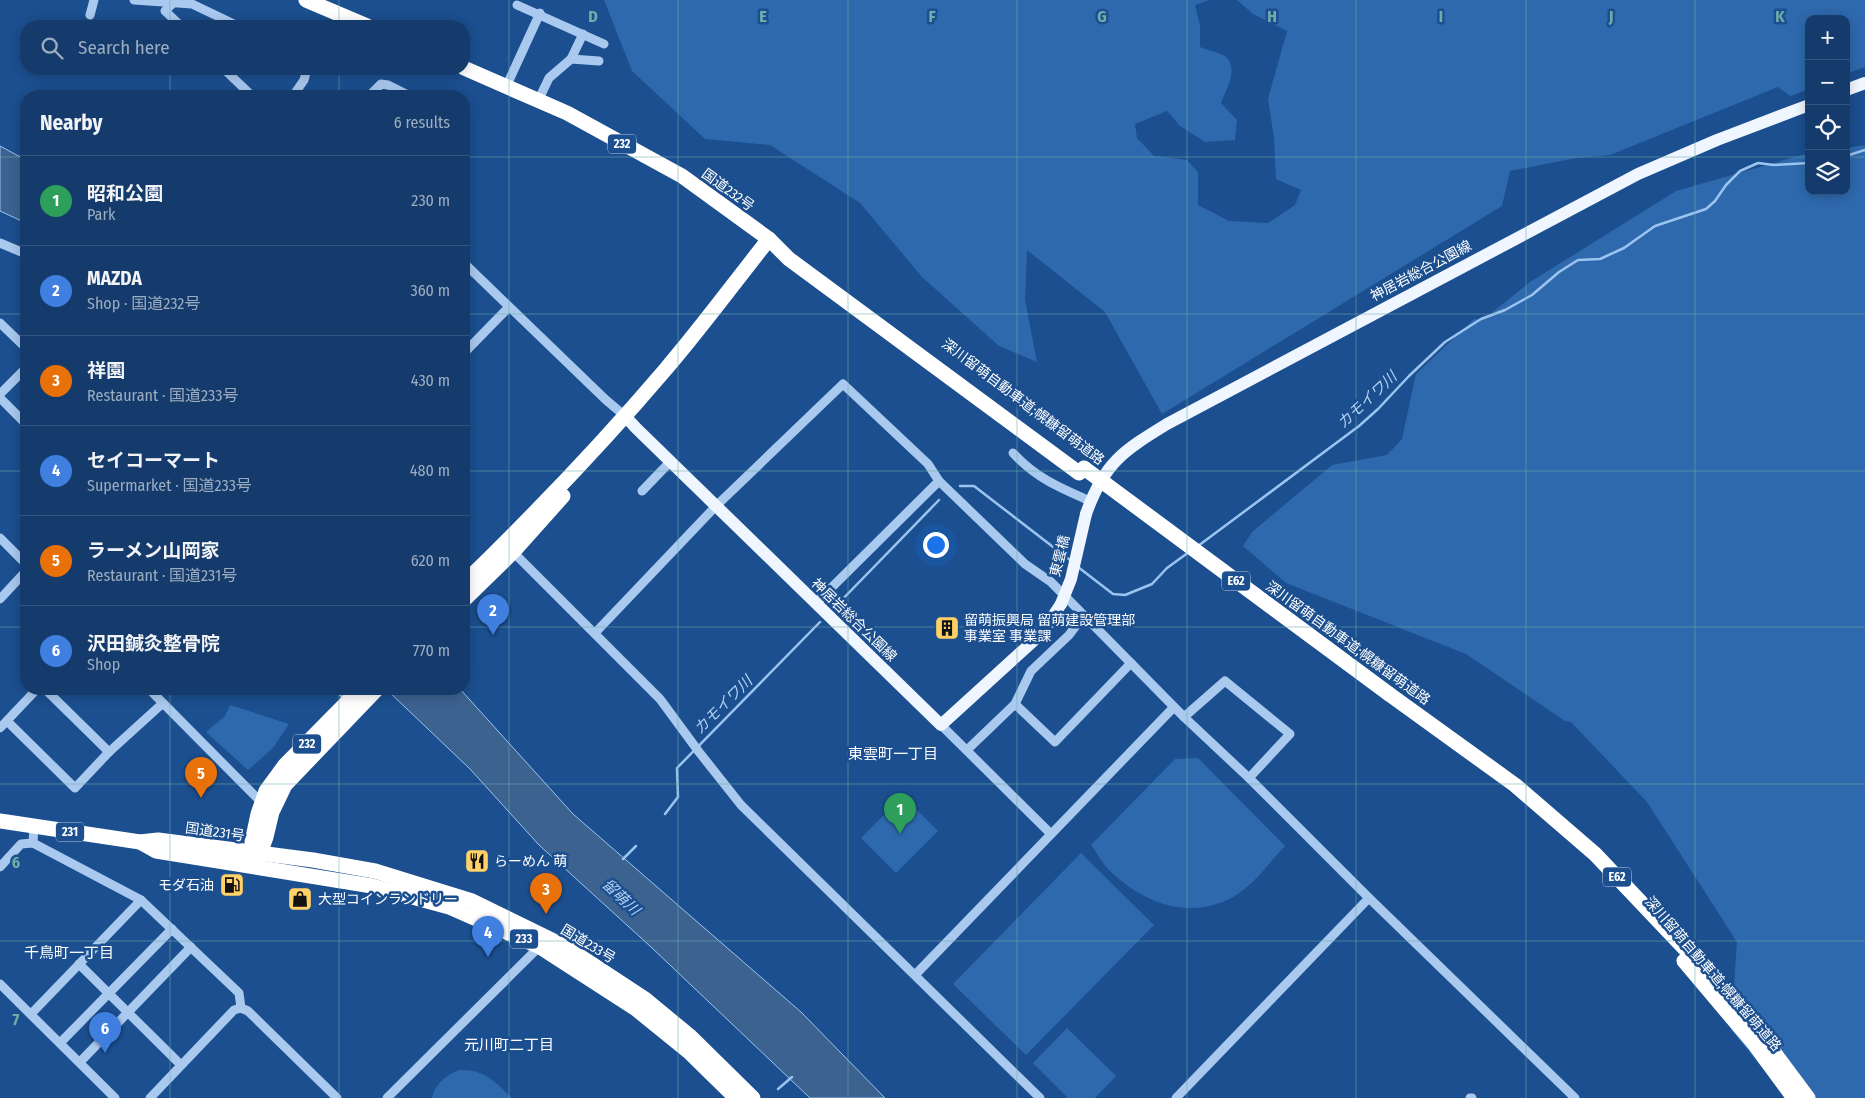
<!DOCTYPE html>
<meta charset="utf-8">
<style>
:root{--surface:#143b6b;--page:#1d4271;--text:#f1f3f6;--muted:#9dadc1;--line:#33557e;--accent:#ffd166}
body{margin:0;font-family:"Fira Sans Condensed","Noto Sans JP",sans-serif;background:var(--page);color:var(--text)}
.controls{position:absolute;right:15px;top:15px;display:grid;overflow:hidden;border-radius:10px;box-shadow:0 2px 12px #0003}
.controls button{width:45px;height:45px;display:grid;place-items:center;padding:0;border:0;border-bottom:1px solid var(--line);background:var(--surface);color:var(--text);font:25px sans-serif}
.you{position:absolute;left:935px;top:544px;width:18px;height:18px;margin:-12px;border:4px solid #fff;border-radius:50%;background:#1a73e8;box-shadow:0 0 0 8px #1a73e833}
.badge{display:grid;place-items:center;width:32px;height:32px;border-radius:50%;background:var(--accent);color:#fff;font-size:16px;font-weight:700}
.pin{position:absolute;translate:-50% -41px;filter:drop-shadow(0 1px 2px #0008)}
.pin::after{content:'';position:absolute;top:26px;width:18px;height:15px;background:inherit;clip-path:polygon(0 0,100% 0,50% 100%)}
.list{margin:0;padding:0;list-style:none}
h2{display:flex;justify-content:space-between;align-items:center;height:65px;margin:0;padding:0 20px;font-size:21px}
h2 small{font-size:16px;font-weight:400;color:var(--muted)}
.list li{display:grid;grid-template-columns:32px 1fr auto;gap:15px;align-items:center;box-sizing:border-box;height:90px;padding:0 20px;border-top:1px solid var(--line)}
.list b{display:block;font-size:19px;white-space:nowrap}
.list p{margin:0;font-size:16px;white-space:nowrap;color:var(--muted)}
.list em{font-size:16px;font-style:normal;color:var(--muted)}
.icon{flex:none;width:28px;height:28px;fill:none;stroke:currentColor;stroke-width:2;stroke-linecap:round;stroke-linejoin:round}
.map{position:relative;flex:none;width:1865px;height:1098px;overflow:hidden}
.search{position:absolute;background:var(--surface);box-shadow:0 2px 12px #0003;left:20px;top:20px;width:450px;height:55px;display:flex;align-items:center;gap:12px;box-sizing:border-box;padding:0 18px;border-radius:20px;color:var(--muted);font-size:19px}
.panel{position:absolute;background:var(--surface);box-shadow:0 2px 12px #0003;left:20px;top:90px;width:450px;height:605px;border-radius:20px}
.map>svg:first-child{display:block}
.green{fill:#2e69ad}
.water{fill:#3c6290;stroke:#9cc4f0}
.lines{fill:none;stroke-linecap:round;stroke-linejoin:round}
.stream{stroke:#9cc4f0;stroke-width:2.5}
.minor{stroke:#a9c9ee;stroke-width:9}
.major{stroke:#f0f6ff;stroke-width:12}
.highway{stroke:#fff;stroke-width:15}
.major-bridge{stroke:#f0f6ff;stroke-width:12}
.highway-bridge{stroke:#fff;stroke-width:15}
.grid{fill:none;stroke:#6fada8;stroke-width:1;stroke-opacity:0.55}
.labels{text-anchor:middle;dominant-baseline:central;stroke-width:5;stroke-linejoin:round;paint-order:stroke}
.shield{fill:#1b4f8f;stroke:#bbcadd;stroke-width:1}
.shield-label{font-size:12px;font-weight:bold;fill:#fff}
.street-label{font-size:14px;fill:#fff;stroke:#1b4f8f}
.poi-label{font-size:14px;fill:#fff;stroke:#1b4f8f;text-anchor:start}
.water-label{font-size:15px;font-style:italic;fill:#b5d3f5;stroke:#1b4f8f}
.neighbourhood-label{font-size:15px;fill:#fff;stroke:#1b4f8f}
.grid-label{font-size:16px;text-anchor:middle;font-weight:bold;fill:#6fada8;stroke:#1b4f8f;stroke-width:5;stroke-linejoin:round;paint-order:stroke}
</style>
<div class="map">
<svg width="1865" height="1098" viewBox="0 0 1865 1098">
<rect width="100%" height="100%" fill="#1b4f8f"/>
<!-- green -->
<g class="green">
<path d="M 604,0 L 1209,0 L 1195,5 L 1200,26 L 1200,47 C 1207,50 1220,52 1226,57 C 1239,69 1226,90 1221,103 L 1237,120 L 1235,140 L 1205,142 L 1180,126 L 1167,111 L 1135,124 L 1137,138 L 1154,156 L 1187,160 L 1198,172 L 1198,205 L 1229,221 L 1268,223 L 1295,205 L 1301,190 L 1276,179 L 1274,138 L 1268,99 L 1287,31 L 1253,14 L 1237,0 L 1865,0 L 1865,67 L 1846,74 L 1846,19 L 1809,19 L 1809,89 L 1790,96 L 1778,87 L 1610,155 L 1576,158 L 1510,171 L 1502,206 L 1162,414 L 1105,312 L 1027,250 L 1025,300 L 1037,362 L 999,346 L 922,277 L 860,203 L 770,145 L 705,139 L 632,71 Z"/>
<path d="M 1865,145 L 1865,1098 L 1784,1098 L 1778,1087 L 1731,1030 L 1737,942 L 1647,802 L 1571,722 L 1565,721 L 1466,654 L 1286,583 L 1243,546 L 1252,532 L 1332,465 L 1387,455 L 1402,439 L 1416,374 L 1474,319 L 1484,319 L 1530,282 L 1676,191 L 1809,153 L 1809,191 L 1846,191 L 1846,148 Z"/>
<path d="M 230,705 L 289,724 L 273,748 L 248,770 L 206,732 L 225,716 Z"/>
<path d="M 1198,758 L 1285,846 C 1269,863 1254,885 1233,897 C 1190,921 1142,903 1109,870 C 1102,863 1097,853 1091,845 L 1175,759 Z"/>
<path d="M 903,796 L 938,831 L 896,873 L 861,838 Z"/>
<path d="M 1081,853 L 1154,925 L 1026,1055 L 953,984 Z"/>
<path d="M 1067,1028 L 1116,1076 L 1095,1098 L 1068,1098 L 1033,1063 Z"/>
<path d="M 459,1070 C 485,1069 494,1081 512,1098 L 432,1098 C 435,1083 446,1076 459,1070 Z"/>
</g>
<!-- water -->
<g class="water">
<path d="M 0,146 L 26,160 L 26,223 L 0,211 Z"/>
<path d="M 386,689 L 460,689 L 573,814 L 801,1012 L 885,1098 L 810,1098 L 651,947 L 539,845 L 470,769 Z"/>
</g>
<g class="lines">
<!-- stream -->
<g class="stream">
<path d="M 1846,156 L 1865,150"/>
<path d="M 960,486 L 974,486 L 1070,560"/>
<path d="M 1198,546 L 1359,426 L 1378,409 L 1409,376 L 1445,342 L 1481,319 L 1505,310 L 1532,295 L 1559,272 L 1578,260 L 1600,259 L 1624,248 L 1655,226 L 1706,209 L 1715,201 L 1726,185 L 1740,171 L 1758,163 L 1774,165 L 1809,163"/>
<path d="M 1078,567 L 1113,594 L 1125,595 L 1152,584 L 1167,568 L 1189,552"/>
<path d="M 834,608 L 939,500"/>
<path d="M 665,814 L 678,797 L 677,768 L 820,622"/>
<path d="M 623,859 L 636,846"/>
<path d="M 778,1089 L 792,1077"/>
</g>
<!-- minor -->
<g class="minor">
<path d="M 134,0 L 192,4 L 238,26"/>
<path d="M 174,2 L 165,11 L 181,26"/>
<path d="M 517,5 L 604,44"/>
<path d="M 90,15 L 94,0"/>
<path d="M 571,59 L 599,61"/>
<path d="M 224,69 L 252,96"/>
<path d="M 506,87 L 540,13"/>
<path d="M 293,96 L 304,80 L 307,69"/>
<path d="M 369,96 L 381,84 L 388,85 L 410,96"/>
<path d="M 538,101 L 549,78 L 571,59 L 583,34"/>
<path d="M 0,243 L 26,254"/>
<path d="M 464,263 L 606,400 L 625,416"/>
<path d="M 0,323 L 26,348"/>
<path d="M 464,353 L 509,307"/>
<path d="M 0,394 L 26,368"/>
<path d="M 0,398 L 26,424"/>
<path d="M 1013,453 C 1036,478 1060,488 1090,501"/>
<path d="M 642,491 L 670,462"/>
<path d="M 0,538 L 26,564"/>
<path d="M 510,549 L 660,699 L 699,752 L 741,805 L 1040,1098"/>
<path d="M 0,599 L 26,571"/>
<path d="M 816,603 L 939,481"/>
<path d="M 595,633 L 716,506 L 843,384 L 928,464 L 939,481 L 1025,564 L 1051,582 L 1184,717 L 1249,778 L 1369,898 L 1575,1098"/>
<path d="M 45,689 L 109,752"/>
<path d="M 149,689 L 264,805"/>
<path d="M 340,689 L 349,701"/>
<path d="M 1015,704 L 1055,742 L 1131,663"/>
<path d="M 1184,717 L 1225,681 L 1290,734 L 1249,778"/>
<path d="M 7,721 L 75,788 L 109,752 L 163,703"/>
<path d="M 941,725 L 1051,834"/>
<path d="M 0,728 L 37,689"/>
<path d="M 967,750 L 1015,704 L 1031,671 L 1069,635 L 1084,615"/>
<path d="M 34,827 L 33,843 L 141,900 L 239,993 L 241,1008"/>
<path d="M 0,867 L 21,844 L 33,843"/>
<path d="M 79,964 L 181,1065"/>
<path d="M 915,975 L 1174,707"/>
<path d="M 0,984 L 115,1098"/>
<path d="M 31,1014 L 141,900"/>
<path d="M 60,1043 L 172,929"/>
<path d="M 80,1062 L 191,947"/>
<path d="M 150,1098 L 234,1010 L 241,1008 L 248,1011 L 337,1098"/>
<path d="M 387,1098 L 542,944"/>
<path d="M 1176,1098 L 1369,898"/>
<path d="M 1470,1098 L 1472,1098"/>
</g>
<!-- major -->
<g class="major">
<path d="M 1846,90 L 1865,83"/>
<path d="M 625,416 L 636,428 L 941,725 L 1041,634 L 1061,604"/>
<path d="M 1086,514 C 1104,463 1123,451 1167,424 L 1638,174 L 1717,140 L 1809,105"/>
</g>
<!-- highway -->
<g class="highway">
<path d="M 306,0 L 367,26"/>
<path d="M 464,68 L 567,113 L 682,176 L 769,239 L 789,259 L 1079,473"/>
<path d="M 464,583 C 534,515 602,444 665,370 C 701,328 734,283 769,239"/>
<path d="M 464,600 L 513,552 L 563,496"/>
<path d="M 1389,694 L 1515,785 L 1595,854 L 1707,972 L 1764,1039 L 1808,1098"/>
<path d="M 0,821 L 140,842 L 158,840 L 313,860 L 375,871 L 472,901 L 566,947 L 645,999 L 691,1037 L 753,1098"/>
<path d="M 140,842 L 156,851 L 372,886 L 449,907 L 540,947 L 636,1009 L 689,1052 L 736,1098"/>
<path d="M 250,857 L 255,854 L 263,845 L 266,837 L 272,812 L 285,785 L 377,689"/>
<path d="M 258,859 L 253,848 L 252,842 L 258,814 L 266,791 L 285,765 L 360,689"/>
<path d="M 1684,961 L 1755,1045 L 1794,1098"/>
</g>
<!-- major-bridge -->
<path class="major-bridge" d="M 1061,604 L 1071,579 L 1086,514"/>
<!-- highway-bridge -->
<path class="highway-bridge" d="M 1084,468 L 1389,694"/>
</g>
<!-- grid -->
<path class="grid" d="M 170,0 L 170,26M 339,0 L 339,26M 509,0 L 509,1098M 678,0 L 678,1098M 848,0 L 848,1098M 1017,0 L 1017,1098M 1187,0 L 1187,1098M 1356,0 L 1356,1098M 1526,0 L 1526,1098M 1695,0 L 1695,1098M 170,69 L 170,96M 339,69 L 339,96M 0,157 L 26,157M 464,157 L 1809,157M 1846,157 L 1865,157M 0,314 L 26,314M 464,314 L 1865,314M 0,471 L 26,471M 464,471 L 1865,471M 0,627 L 26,627M 464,627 L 1865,627M 170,689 L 170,1098M 339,689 L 339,1098M 0,784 L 1865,784M 0,941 L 1865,941"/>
<!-- icons -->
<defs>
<symbol id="building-square" viewBox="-11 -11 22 22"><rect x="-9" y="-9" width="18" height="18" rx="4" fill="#ffd166" stroke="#1b4f8f"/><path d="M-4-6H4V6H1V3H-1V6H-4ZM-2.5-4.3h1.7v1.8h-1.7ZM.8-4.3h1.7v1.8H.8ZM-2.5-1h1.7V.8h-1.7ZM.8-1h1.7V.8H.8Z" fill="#111"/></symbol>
<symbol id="restaurant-square" viewBox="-11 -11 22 22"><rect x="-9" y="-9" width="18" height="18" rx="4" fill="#ffd166" stroke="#1b4f8f"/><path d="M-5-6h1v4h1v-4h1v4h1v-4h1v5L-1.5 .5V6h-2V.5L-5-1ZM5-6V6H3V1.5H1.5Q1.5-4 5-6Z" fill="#111"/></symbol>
<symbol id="fuel-square" viewBox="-11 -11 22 22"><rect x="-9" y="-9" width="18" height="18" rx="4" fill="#ffd166" stroke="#1b4f8f"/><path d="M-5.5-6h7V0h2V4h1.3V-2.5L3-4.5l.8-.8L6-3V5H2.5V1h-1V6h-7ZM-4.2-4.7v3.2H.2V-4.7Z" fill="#111"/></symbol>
<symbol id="shop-square" viewBox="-11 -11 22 22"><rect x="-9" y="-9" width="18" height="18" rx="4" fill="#ffd166" stroke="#1b4f8f"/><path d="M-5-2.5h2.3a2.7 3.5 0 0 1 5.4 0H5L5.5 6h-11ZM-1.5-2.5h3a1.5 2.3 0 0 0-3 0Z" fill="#111"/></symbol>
</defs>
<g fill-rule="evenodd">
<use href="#building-square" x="933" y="614" width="28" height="28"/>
<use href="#restaurant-square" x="463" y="847" width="28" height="28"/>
<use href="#fuel-square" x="218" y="871" width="28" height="28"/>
<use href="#shop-square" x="286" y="885" width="28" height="28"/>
</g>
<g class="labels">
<!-- shield labels -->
<g class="shield">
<rect x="608" y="134.5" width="28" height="19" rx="4"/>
<rect x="1222" y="571.5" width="28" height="19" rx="4"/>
<rect x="293" y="734.5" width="28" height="19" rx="4"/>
<rect x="56" y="822.5" width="28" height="19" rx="4"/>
<rect x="1603" y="867.5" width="28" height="19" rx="4"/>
<rect x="510" y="929.5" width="28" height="19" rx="4"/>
</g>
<g class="shield-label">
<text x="622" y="144">232</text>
<text x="1236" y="581">E62</text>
<text x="307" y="744">232</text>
<text x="70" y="832">231</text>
<text x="1617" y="877">E62</text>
<text x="524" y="939">233</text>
</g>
<!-- street labels -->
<g class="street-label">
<text transform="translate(728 190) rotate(36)">国道232号</text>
<text transform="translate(1421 271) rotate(-28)">神居岩総合公園線</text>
<text transform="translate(1023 402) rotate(37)">深川留萌自動車道;幌糠留萌道路</text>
<text transform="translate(1060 556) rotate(-76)">東雲橋</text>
<text transform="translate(854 620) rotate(44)">神居岩総合公園線</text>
<text transform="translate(1348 643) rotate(36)">深川留萌自動車道;幌糠留萌道路</text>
<text transform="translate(215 832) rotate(8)">国道231号</text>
<text transform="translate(588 944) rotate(31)">国道233号</text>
<text transform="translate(1713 974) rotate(49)">深川留萌自動車道;幌糠留萌道路</text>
</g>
<!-- poi labels -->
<g class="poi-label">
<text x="964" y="620">留萌振興局 留萌建設管理部<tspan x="964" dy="16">事業室 事業課</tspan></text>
<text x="494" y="861">らーめん 萌</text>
<text x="214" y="885" text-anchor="end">モダ石油</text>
<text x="318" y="899">大型コインランドリー</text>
</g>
<!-- water labels -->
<g class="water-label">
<text transform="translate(1367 400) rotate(-43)">カモイワ川</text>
<text transform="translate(723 705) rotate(-45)">カモイワ川</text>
<text transform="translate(621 897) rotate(43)">留萌川</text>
</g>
<!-- neighbourhood labels -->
<g class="neighbourhood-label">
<text x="893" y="754">東雲町一丁目</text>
<text x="69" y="953">千鳥町一丁目</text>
<text x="509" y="1045">元川町二丁目</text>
</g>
</g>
<g class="grid-label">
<text x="593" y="22">D</text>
<text x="763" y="22">E</text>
<text x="932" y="22">F</text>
<text x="1102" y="22">G</text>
<text x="1272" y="22">H</text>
<text x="1441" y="22">I</text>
<text x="1611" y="22">J</text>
<text x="1780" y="22">K</text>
<text x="16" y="868">6</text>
<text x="16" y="1025">7</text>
</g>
</svg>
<div class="controls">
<button>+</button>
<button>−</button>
<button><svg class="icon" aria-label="locate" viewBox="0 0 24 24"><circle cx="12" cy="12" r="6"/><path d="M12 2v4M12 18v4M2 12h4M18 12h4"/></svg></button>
<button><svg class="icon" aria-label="layers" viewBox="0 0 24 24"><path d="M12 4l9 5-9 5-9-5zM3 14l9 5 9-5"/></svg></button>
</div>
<div class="you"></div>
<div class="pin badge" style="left:900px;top:834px;background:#2e9e5b">1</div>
<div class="pin badge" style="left:493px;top:635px;background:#3f7fe0">2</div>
<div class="pin badge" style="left:546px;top:914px;background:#e8710a">3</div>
<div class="pin badge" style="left:488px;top:957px;background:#3f7fe0">4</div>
<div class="pin badge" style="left:201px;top:798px;background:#e8710a">5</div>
<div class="pin badge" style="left:105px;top:1053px;background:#3f7fe0">6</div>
<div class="search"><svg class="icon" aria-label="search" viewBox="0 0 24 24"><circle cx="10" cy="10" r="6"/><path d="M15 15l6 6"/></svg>Search here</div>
<section class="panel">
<h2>Nearby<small>6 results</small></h2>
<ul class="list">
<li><span class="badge" style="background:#2e9e5b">1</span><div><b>昭和公園</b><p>Park</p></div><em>230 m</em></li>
<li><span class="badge" style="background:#3f7fe0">2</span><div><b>MAZDA</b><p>Shop · 国道232号</p></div><em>360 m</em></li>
<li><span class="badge" style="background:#e8710a">3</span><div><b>祥園</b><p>Restaurant · 国道233号</p></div><em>430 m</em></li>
<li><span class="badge" style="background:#3f7fe0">4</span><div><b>セイコーマート</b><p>Supermarket · 国道233号</p></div><em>480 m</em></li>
<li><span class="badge" style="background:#e8710a">5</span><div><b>ラーメン山岡家</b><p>Restaurant · 国道231号</p></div><em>620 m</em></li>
<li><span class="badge" style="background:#3f7fe0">6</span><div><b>沢田鍼灸整骨院</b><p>Shop</p></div><em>770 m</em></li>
</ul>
</section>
</div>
